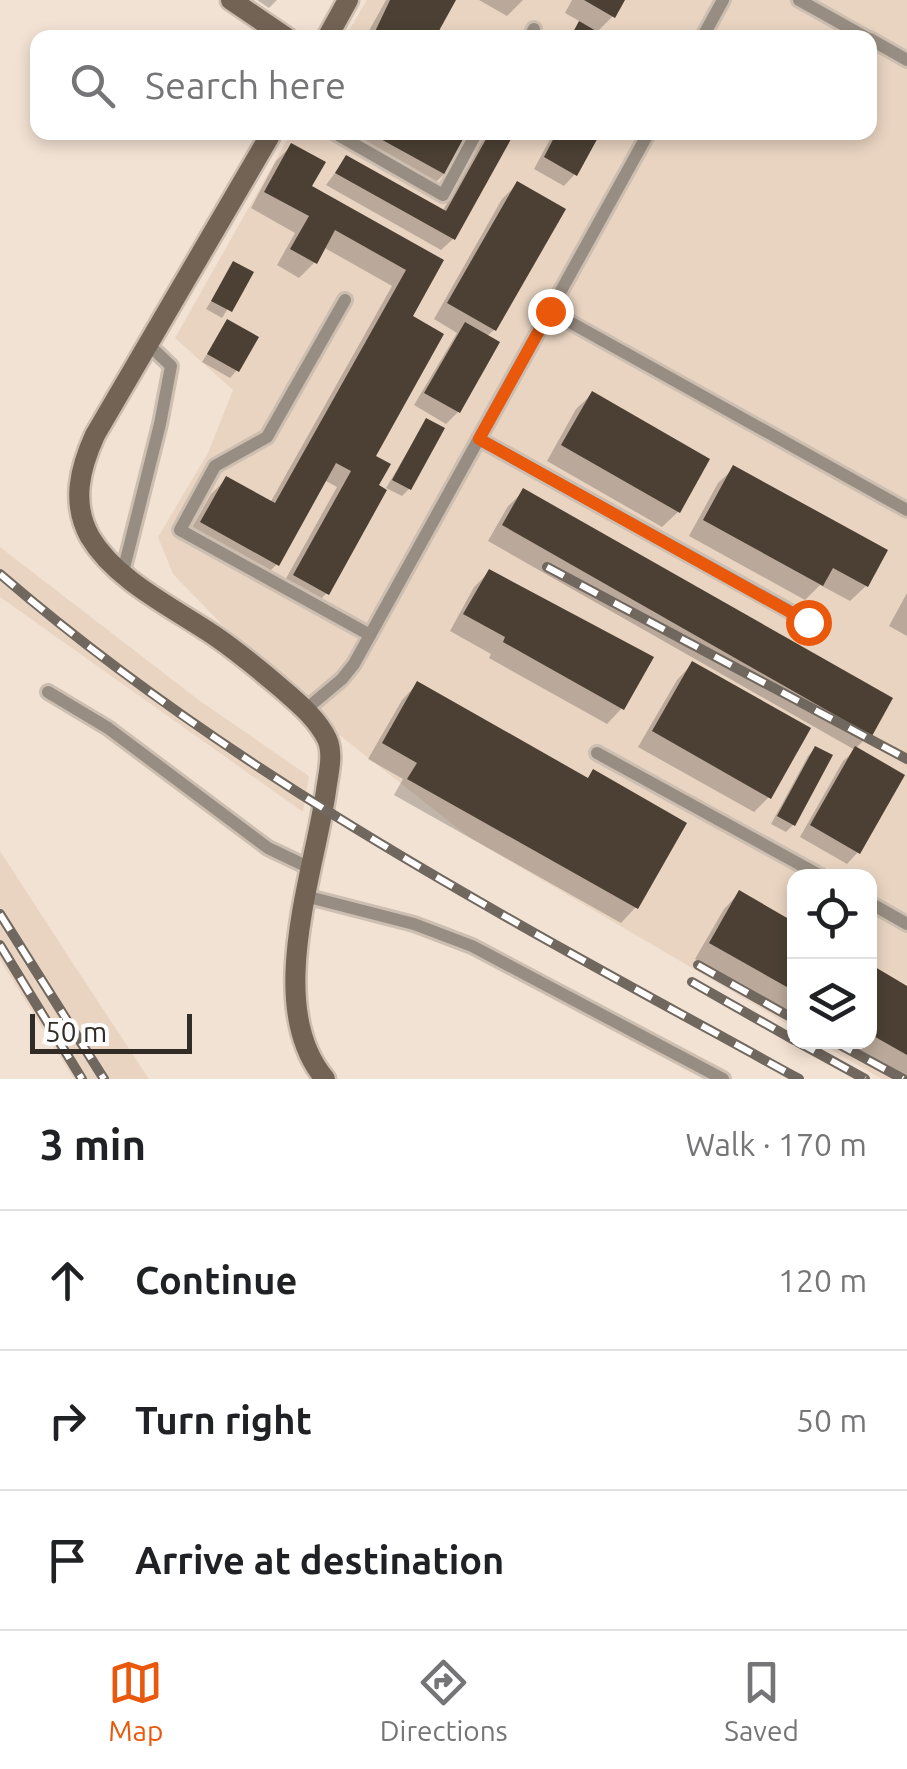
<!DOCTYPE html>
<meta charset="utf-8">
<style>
:root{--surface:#fff;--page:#f2f2f2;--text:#202124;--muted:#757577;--line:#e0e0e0;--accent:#ea580c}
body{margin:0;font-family:Ubuntu,sans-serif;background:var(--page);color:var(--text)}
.controls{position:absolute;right:30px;bottom:30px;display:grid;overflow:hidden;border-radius:20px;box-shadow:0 5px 15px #0003}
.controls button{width:90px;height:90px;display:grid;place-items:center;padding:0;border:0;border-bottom:2px solid var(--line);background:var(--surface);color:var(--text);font:50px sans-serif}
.scale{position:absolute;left:30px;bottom:25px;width:162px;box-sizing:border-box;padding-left:10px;border:5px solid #322c26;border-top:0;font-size:28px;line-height:35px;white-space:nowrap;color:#322c26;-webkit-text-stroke:8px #fff;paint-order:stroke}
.stop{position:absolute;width:30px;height:30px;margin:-22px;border:8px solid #ea580c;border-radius:50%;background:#fff}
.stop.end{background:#ea580c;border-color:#fff;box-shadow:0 2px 10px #0008}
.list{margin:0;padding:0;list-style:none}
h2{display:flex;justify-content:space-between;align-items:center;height:130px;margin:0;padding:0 40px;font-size:42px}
h2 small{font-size:32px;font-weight:400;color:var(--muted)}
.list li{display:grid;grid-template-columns:65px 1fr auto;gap:30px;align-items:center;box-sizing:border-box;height:140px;padding:0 40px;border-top:2px solid var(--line)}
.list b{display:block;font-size:38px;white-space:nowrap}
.list em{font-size:32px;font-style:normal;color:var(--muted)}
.icon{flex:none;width:55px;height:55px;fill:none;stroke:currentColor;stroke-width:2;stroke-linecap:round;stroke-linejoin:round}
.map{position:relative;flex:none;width:907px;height:1079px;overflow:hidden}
.search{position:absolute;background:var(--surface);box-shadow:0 5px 15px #0003;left:30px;right:30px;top:30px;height:110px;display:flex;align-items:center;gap:25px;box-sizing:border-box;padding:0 35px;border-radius:20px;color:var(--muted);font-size:38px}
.sheet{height:550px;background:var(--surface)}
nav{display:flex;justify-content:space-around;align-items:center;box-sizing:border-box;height:140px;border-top:2px solid var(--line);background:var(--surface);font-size:28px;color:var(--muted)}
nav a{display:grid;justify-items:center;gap:5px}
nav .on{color:var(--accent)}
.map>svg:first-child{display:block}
.built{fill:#e9d4c1}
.shadow{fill:#0003}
.building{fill:#4b4033}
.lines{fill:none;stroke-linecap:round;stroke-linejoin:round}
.lane-casing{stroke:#ccbeb0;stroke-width:18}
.secondary-casing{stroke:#ccbeb0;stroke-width:25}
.lane{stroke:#988d82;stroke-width:12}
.secondary{stroke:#736354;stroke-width:20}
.rail-casing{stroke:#70675e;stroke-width:10}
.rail{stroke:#fff;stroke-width:6;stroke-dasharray:19;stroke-linecap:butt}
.route{stroke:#ea580c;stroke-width:12}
</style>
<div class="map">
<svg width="907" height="1079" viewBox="0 0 907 1079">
<rect width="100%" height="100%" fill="#f2e2d3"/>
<!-- built -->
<g class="built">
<path d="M 367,0 L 907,0 L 907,1079 L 882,1079 L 818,1042 L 870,1042 L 870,876 L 794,876 L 794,1028 L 469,837 L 296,701 L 173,574 L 158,537 L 208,453 L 233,390 L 175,338 L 291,133 L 870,132 L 870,38 L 345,37 Z"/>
<path d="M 0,547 L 200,701 L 309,776 L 303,812 L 0,597 Z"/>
<path d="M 0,851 L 72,962 L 149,1079 L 74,1079 L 0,960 Z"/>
</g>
<!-- shadow -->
<g class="shadow">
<path d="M 257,0 L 277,0 L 269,8 Z"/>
<path d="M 386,0 L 453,0 L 432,38 L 365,38 Z"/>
<path d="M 479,0 L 523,0 L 507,16 Z"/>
<path d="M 572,0 L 622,0 L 613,16 L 595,34 L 598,38 L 567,38 L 581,22 L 565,13 Z"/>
<path d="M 355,132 L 447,132 L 444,174 L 433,185 L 351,140 Z"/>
<path d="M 487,132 L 512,132 L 453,239 L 441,250 L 326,185 L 346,158 L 442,212 Z"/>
<path d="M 554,132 L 598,132 L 575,174 L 564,186 L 534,169 Z"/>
<path d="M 291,146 L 309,187 L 441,261 L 409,317 L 372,457 L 327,593 L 311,608 L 279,591 L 337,487 L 324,480 L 277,564 L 261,580 L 186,538 L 211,494 L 226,479 L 270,503 L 392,286 L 323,247 L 315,262 L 299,278 L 277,265 L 295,233 L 251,208 L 276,161 Z"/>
<path d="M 517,184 L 494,330 L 486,337 L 497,343 L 458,412 L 446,424 L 414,405 L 457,333 L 434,319 L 502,199 Z"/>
<path d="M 234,264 L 250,273 L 222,318 L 206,309 Z"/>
<path d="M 227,322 L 237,370 L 230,378 L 202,362 Z"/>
<path d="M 592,394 L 707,460 L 678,512 L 662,527 L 547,461 L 576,409 Z"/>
<path d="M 426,421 L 409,489 L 402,496 L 386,488 Z"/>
<path d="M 734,468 L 866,586 L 850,601 L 820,585 L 805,600 L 689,536 L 718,483 Z"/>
<path d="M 524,491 L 870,734 L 855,749 L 858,852 L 847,864 L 800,837 L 843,761 L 855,750 L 488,541 L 508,506 Z"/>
<path d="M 489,572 L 622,708 L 607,724 L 489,658 L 491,654 L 450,631 L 474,587 Z"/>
<path d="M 907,593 L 907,636 L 889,626 Z"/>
<path d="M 692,664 L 769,797 L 754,812 L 638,747 L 677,680 Z"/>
<path d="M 417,684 L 586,780 L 593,772 L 636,907 L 621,923 L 394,795 L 403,779 L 368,759 L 402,700 Z"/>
<path d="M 815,749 L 793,825 L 786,832 L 771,824 L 808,756 Z"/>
<path d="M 739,893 L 794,925 L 794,1015 L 695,959 L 724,909 Z"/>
<path d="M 870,967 L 907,989 L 907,1079 L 840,1042 L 870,1042 Z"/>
</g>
<!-- building -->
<g class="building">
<path d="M 390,0 L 456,0 L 435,38 L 372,38 Z"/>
<path d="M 584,0 L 625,0 L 615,18 Z"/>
<path d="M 579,21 L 603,35 L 601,38 L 570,38 Z"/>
<path d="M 368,132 L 453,132 L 466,140 L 446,175 Z"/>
<path d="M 490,132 L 515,132 L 455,240 L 335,173 L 346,155 L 446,211 Z"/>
<path d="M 557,132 L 601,132 L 577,176 L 544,157 Z"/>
<path d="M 291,143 L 326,162 L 312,186 L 444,260 L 413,316 L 444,334 L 376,456 L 391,464 L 379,485 L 387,490 L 329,595 L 293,575 L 351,471 L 336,463 L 279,566 L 200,522 L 226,476 L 275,503 L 406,270 L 335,230 L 317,264 L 290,249 L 309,216 L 264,192 Z"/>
<path d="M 517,181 L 566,209 L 496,331 L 447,303 Z"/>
<path d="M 233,261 L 254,272 L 232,312 L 211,301 Z"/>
<path d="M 227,319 L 259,337 L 239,372 L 207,354 Z"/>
<path d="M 465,322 L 500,342 L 460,413 L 424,393 Z"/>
<path d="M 592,391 L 710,459 L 680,513 L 561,445 Z"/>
<path d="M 426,418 L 445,428 L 411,490 L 392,480 Z"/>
<path d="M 733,465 L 888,550 L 868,587 L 833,568 L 823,586 L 703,520 Z"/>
<path d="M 523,488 L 893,698 L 872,736 L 502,525 Z"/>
<path d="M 489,569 L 654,657 L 624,710 L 503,642 L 505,637 L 463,614 Z"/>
<path d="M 692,661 L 811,728 L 771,799 L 652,731 Z"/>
<path d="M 417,681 L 588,778 L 593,769 L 687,823 L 638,909 L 407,779 L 417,763 L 382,743 Z"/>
<path d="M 815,746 L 833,755 L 795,826 L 777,816 Z"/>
<path d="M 855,746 L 905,775 L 860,854 L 810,825 Z"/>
<path d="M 739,890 L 794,922 L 794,991 L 709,943 Z"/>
<path d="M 870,964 L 907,986 L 907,1055 L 870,1034 Z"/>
</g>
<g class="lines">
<defs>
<g id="lane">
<path d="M 799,0 L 867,38"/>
<path d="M 529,38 L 534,29"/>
<path d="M 702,38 L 723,0"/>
<path d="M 870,39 L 907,60"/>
<path d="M 333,132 L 443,195 L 477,132"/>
<path d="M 345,300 L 267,437 L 215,466 L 180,530 L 370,635"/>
<path d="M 550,311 L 907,510"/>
<path d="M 479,439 L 809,622"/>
<path d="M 123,572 L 160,424 L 171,366 L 148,344"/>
<path d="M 48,692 L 108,728 L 268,848 L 310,868"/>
<path d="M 305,710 L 342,679 L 354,664 L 649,132"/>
<path d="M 597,753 L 821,876"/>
<path d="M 305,896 L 414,924 L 472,946 L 723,1079"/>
<path d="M 870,903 L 907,924"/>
</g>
<g id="secondary">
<path d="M 231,0 L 287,38"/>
<path d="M 327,38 L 348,0"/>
<path d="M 272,132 L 95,435 C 80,468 71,503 90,537 C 116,581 174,608 215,636 C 238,652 260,670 281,688 C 297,702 317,718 327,739 C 334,754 328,775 326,791 C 314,874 264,1007 325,1079"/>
</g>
</defs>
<!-- lane casing -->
<use href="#lane" class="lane-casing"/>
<!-- secondary casing -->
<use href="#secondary" class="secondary-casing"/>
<!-- lane -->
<use href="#lane" class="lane"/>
<!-- secondary -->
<use href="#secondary" class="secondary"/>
<defs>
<g id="rail">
<path d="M 547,567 L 907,759"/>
<path d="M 0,574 C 240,781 524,927 799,1079"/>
<path d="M 0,914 L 104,1079"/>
<path d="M 0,945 L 82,1079"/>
<path d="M 698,965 L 794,1019"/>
<path d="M 692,982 L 794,1040"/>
<path d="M 798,1042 L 865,1079"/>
<path d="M 835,1042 L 903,1079"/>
</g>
</defs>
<!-- rail casing -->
<use href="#rail" class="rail-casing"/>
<!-- rail -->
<use href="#rail" class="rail"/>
</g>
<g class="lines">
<!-- route -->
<path class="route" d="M 550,311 L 479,439 L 808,622"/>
</g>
</svg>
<div class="controls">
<button><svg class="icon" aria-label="locate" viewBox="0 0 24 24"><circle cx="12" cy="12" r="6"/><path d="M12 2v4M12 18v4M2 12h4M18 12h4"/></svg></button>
<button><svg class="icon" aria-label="layers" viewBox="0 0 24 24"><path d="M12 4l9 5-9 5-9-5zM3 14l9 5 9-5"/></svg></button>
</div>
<div class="scale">50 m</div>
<div class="stop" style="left:808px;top:622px"></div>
<div class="stop end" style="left:550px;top:311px"></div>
<div class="search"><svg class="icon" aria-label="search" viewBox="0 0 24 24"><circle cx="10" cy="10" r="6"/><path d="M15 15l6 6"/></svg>Search here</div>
</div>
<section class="sheet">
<h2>3 min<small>Walk · 170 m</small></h2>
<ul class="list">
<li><svg class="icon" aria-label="ahead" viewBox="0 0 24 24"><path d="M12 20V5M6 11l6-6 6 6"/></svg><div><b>Continue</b></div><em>120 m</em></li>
<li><svg class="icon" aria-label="right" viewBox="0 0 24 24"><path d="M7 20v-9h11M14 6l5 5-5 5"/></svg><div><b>Turn right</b></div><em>50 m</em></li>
<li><svg class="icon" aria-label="arrive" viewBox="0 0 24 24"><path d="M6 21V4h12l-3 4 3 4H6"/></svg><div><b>Arrive at destination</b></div></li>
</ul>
</section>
<nav>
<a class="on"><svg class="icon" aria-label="map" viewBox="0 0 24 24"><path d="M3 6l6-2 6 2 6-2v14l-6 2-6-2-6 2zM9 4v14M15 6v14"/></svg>Map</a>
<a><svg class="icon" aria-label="directions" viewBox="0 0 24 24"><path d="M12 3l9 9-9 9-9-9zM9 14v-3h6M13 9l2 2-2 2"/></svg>Directions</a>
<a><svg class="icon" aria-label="saved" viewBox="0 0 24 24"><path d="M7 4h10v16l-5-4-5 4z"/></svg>Saved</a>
</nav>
